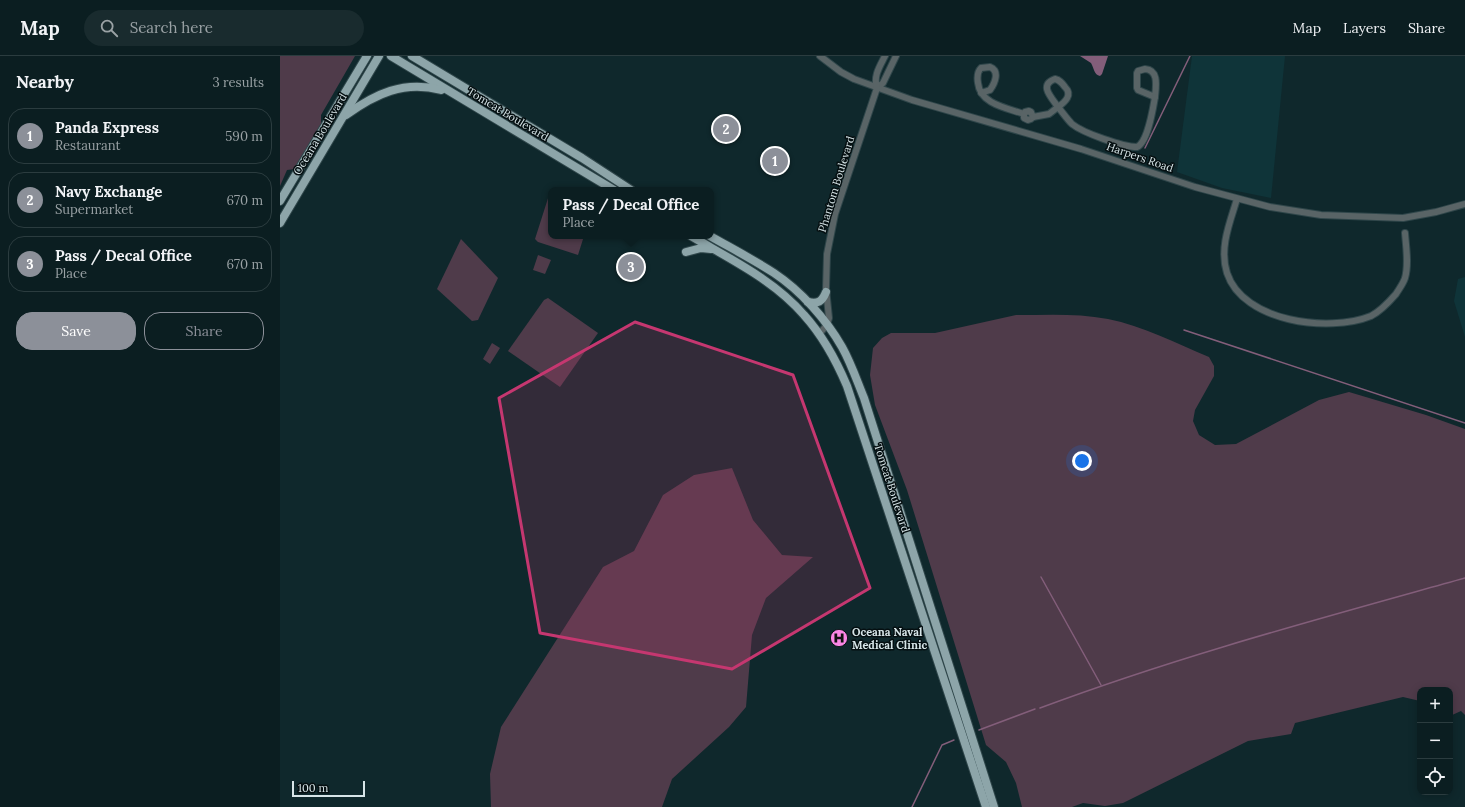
<!DOCTYPE html>
<meta charset="utf-8">
<style>
:root{--surface:#0b1e21;--page:#192b2e;--text:#f1f3f6;--muted:#9aa2a5;--line:#2b3c3f;--accent:#8c9099}
body{margin:0;font-family:Lora,serif;background:var(--page);color:var(--text)}
.controls{position:absolute;right:12px;bottom:12px;display:grid;overflow:hidden;border-radius:8px;box-shadow:0 2px 10px #0003}
.controls button{width:36px;height:36px;display:grid;place-items:center;padding:0;border:0;border-bottom:1px solid var(--line);background:var(--surface);color:var(--text);font:20px sans-serif}
.scale{position:absolute;left:12px;bottom:10px;width:73px;box-sizing:border-box;padding-left:4px;border:2px solid #d7e5e8;border-top:0;font-size:11px;line-height:14px;white-space:nowrap;color:#d7e5e8;-webkit-text-stroke:3px #050f11;paint-order:stroke}
.you{position:absolute;left:802px;top:405px;width:14px;height:14px;margin:-10px;border:3px solid #fff;border-radius:50%;background:#1a73e8;box-shadow:0 0 0 6px #1a73e833}
.badge{display:grid;place-items:center;width:26px;height:26px;border-radius:50%;background:var(--accent);color:#fff;font-size:13px;font-weight:700}
.pin{position:absolute;translate:-50% -50%;border:2px solid #fff;box-shadow:0 1px 4px #0006}
.popup{position:absolute;left:268px;top:131px;width:166px;height:52px;box-sizing:border-box;display:grid;place-content:center;border-radius:8px;background:var(--surface);filter:drop-shadow(0 1px 3px #0005);font-size:13px;white-space:nowrap;color:var(--muted)}
.popup b{font-size:15px;color:var(--text)}
.popup::after{content:'';position:absolute;left:50%;top:100%;margin-left:-8px;border:8px solid transparent;border-top-color:var(--surface)}
.list{margin:0;padding:0;list-style:none}
h2{display:flex;justify-content:space-between;align-items:center;height:52px;margin:0;padding:0 16px;font-size:17px}
h2 small{font-size:13px;font-weight:400;color:var(--muted)}
.list li{display:grid;grid-template-columns:26px 1fr auto;gap:12px;align-items:center;box-sizing:border-box;height:56px;margin:0 8px 8px;padding:0 8px;border:1px solid var(--line);border-radius:16px}
.list b{display:block;font-size:15px;white-space:nowrap}
.list p{margin:0;font-size:13px;white-space:nowrap;color:var(--muted)}
.list em{font-size:13px;font-style:normal;color:var(--muted)}
.actions{display:flex;gap:8px;padding:12px 16px}
.actions a{flex:1;padding:9px 0;border:1px solid var(--accent);border-radius:16px;text-align:center;font-size:14px;color:var(--accent)}
.actions .main{background:var(--accent);color:#fff}
.icon{flex:none;width:22px;height:22px;fill:none;stroke:currentColor;stroke-width:2;stroke-linecap:round;stroke-linejoin:round}
.map{position:relative;flex:none;width:1185px;height:751px;overflow:hidden}
header{display:flex;align-items:center;gap:24px;box-sizing:border-box;height:56px;padding:0 20px;background:var(--surface);border-bottom:1px solid var(--line)}
header strong{font-size:19px}
nav{display:flex;gap:22px;margin-inline-start:auto;font-size:14px}
.search{width:280px;height:36px;background:var(--page);display:flex;align-items:center;gap:10px;box-sizing:border-box;padding:0 14px;border-radius:22px;color:var(--muted);font-size:15px}
main{display:flex}
aside{flex:1;background:var(--surface)}
.map>svg:first-child{display:block}
.built{fill:#0f3439}
.green{fill:#4f3b4a}
.water{fill:#835e7a}
.lines{fill:none;stroke-linecap:round;stroke-linejoin:round}
.stream{stroke:#835e7a;stroke-width:1.5}
.minor-casing{stroke:#2f464a;stroke-width:8}
.major-casing{stroke:#2f464a;stroke-width:10}
.minor{stroke:#596466;stroke-width:6}
.major{stroke:#8da5a9;stroke-width:8}
.marked{fill:#c53770;fill-opacity:0.2;stroke:#c53770;stroke-width:3;stroke-linejoin:round}
.labels{text-anchor:middle;dominant-baseline:central;stroke-width:3;stroke-linejoin:round;paint-order:stroke}
.street-label{font-size:11px;fill:#d7e5e8;stroke:#050f11}
.poi-label{font-size:11px;font-weight:bold;fill:#d7e5e8;stroke:#050f11;text-anchor:start}
</style>
<header>
<strong>Map</strong>
<div class="search"><svg class="icon" aria-label="search" viewBox="0 0 24 24"><circle cx="10" cy="10" r="6"/><path d="M15 15l6 6"/></svg>Search here</div>
<nav><a>Map</a><a>Layers</a><a>Share</a></nav>
</header>
<main>
<aside>
<h2>Nearby<small>3 results</small></h2>
<ul class="list">
<li><span class="badge">1</span><div><b>Panda Express</b><p>Restaurant</p></div><em>590 m</em></li>
<li><span class="badge">2</span><div><b>Navy Exchange</b><p>Supermarket</p></div><em>670 m</em></li>
<li><span class="badge">3</span><div><b>Pass / Decal Office</b><p>Place</p></div><em>670 m</em></li>
</ul>
<div class="actions"><a class="main">Save</a><a>Share</a></div>
</aside>
<div class="map">
<svg width="1185" height="751" viewBox="0 0 1185 751">
<rect width="100%" height="100%" fill="#0f282c"/>
<!-- built -->
<g class="built">
<path d="M 912,0 L 1005,0 L 991,142 L 942,132 L 897,116 Z"/>
<path d="M 1185,221 L 1185,281 L 1174,245 L 1178,223 Z"/>
</g>
<!-- green -->
<g class="green">
<path d="M 0,0 L 75,0 L 41,59 L 41,69 L 15,113 L 7,114 L 0,130 Z"/>
<path d="M 270,136 L 271,136 L 271,180 L 304,180 L 298,199 L 258,186 L 255,183 Z"/>
<path d="M 181,183 L 218,222 L 198,264 L 192,265 L 157,233 Z"/>
<path d="M 258,199 L 271,204 L 265,218 L 253,214 Z"/>
<path d="M 268,242 L 318,277 L 280,331 L 228,295 L 264,244 Z"/>
<path d="M 736,259 C 767,259 798,257 828,263 C 863,270 896,287 929,301 L 934,310 L 934,320 L 915,354 L 913,365 L 919,379 L 935,389 L 956,388 L 1039,344 L 1069,336 L 1146,359 L 1185,373 L 1185,659 L 1181,655 L 1170,660 L 1170,634 L 1140,634 L 1140,645 L 1123,641 L 1015,667 L 1011,678 L 968,685 L 843,747 L 825,750 L 803,747 L 792,751 L 742,751 L 736,727 L 726,706 L 706,689 L 627,434 L 595,349 L 590,319 L 593,292 L 602,282 L 611,277 L 655,277 Z"/>
<path d="M 212,287 L 220,292 L 210,308 L 203,303 Z"/>
<path d="M 452,412 L 473,464 L 502,499 L 533,501 L 486,542 L 472,579 L 466,651 L 449,671 L 392,723 L 382,751 L 211,751 L 210,718 L 221,671 L 323,511 L 354,495 L 383,439 L 414,419 Z"/>
</g>
<!-- water -->
<path class="water" d="M 800,0 L 828,0 L 822,18 L 820,20 C 814,19 814,12 811,7 Z"/>
<g class="lines">
<!-- stream -->
<g class="stream">
<path d="M 865,92 L 910,0"/>
<path d="M 904,274 L 1185,367"/>
<path d="M 761,521 L 821,629"/>
<path d="M 760,652 C 899,600 1042,562 1185,522"/>
<path d="M 699,674 L 755,653"/>
<path d="M 632,751 L 662,689 L 674,684"/>
</g>
<defs>
<g id="minor">
<path d="M 540,0 L 561,16 L 574,23 L 632,44 L 801,93 L 915,131 L 990,151 L 1041,159 L 1123,162 L 1156,156 L 1185,148"/>
<path d="M 865,13 C 879,14 876,30 875,41 L 858,34 L 857,32 L 857,17 L 858,15 Z"/>
<path d="M 775,23 C 780,24 782,27 785,31 C 793,39 785,46 778,51 C 772,42 758,29 775,23 Z"/>
<path d="M 597,32 L 603,27 L 616,0"/>
<path d="M 701,37 L 710,34 C 715,27 720,15 710,11 L 701,12 C 697,16 697,21 698,27 C 700,48 727,52 744,58"/>
<path d="M 744,58 L 744,62 L 748,64 L 751,63 L 753,61"/>
<path d="M 744,58 L 745,56 L 749,55 L 751,56 L 753,61"/>
<path d="M 753,61 L 769,58 L 778,51 C 783,57 787,63 792,68 C 803,77 843,91 857,91 C 868,86 873,52 875,41"/>
<path d="M 957,143 C 950,166 939,192 947,217 C 963,266 1049,277 1091,260 C 1101,255 1109,246 1116,238 C 1119,233 1123,228 1125,222 C 1129,208 1126,191 1125,177"/>
<path d="M 539,278 L 547,269 L 549,262 L 546,233 L 547,198 L 555,158 L 597,32 C 593,20 600,10 605,0"/>
</g>
<g id="major">
<path d="M 111,0 L 334,134"/>
<path d="M 132,0 L 302,102 L 351,134"/>
<path d="M 66,59 C 95,38 124,24 161,34"/>
<path d="M 0,145 L 87,0"/>
<path d="M 0,167 L 99,0"/>
<path d="M 411,180 C 450,203 494,224 524,259 C 543,280 556,304 567,330 L 706,751"/>
<path d="M 430,180 C 451,192 474,204 494,217 C 521,235 546,263 562,291 C 571,307 577,325 584,342 L 714,751"/>
<path d="M 406,196 L 421,192 L 431,193"/>
<path d="M 528,246 C 538,248 542,246 546,236"/>
</g>
</defs>
<!-- minor casing -->
<use href="#minor" class="minor-casing"/>
<!-- major casing -->
<use href="#major" class="major-casing"/>
<!-- minor -->
<use href="#minor" class="minor"/>
<!-- major -->
<use href="#major" class="major"/>
</g>
<!-- marked area -->
<path class="marked" d="M 355,266 L 513,319 L 590,532 L 452,613 L 260,577 L 219,342 Z"/>
<!-- icons -->
<defs>
<symbol id="hospital-disc" viewBox="-11 -11 22 22"><circle r="9.5" fill="#fb86e5" stroke="#050f11"/><path d="M-5-5h3v3.5h4V-5h3V5h-3V1.5h-4V5h-3Z" fill="#111"/></symbol>
</defs>
<g fill-rule="evenodd">
<use href="#hospital-disc" x="549" y="572" width="20" height="20"/>
</g>
<g class="labels">
<!-- street labels -->
<g class="street-label">
<text transform="translate(228 58) rotate(31)">Tomcat Boulevard</text>
<text transform="translate(40 78) rotate(-59)">Oceana Boulevard</text>
<text transform="translate(860 101) rotate(19)">Harpers Road</text>
<text transform="translate(556 128) rotate(-73)">Phantom Boulevard</text>
<text transform="translate(612 432) rotate(72)">Tomcat Boulevard</text>
</g>
<!-- poi labels -->
<g class="poi-label">
<text x="572" y="576">Oceana Naval<tspan x="572" dy="13">Medical Clinic</tspan></text>
</g>
</g>
</svg>
<div class="controls">
<button>+</button>
<button>−</button>
<button><svg class="icon" aria-label="locate" viewBox="0 0 24 24"><circle cx="12" cy="12" r="6"/><path d="M12 2v4M12 18v4M2 12h4M18 12h4"/></svg></button>
</div>
<div class="scale">100 m</div>
<div class="you"></div>
<div class="pin badge" style="left:495px;top:105px">1</div>
<div class="pin badge" style="left:446px;top:73px">2</div>
<div class="pin badge" style="left:351px;top:211px">3</div>
<div class="popup"><b>Pass / Decal Office</b>Place</div>
</div>
</main>
